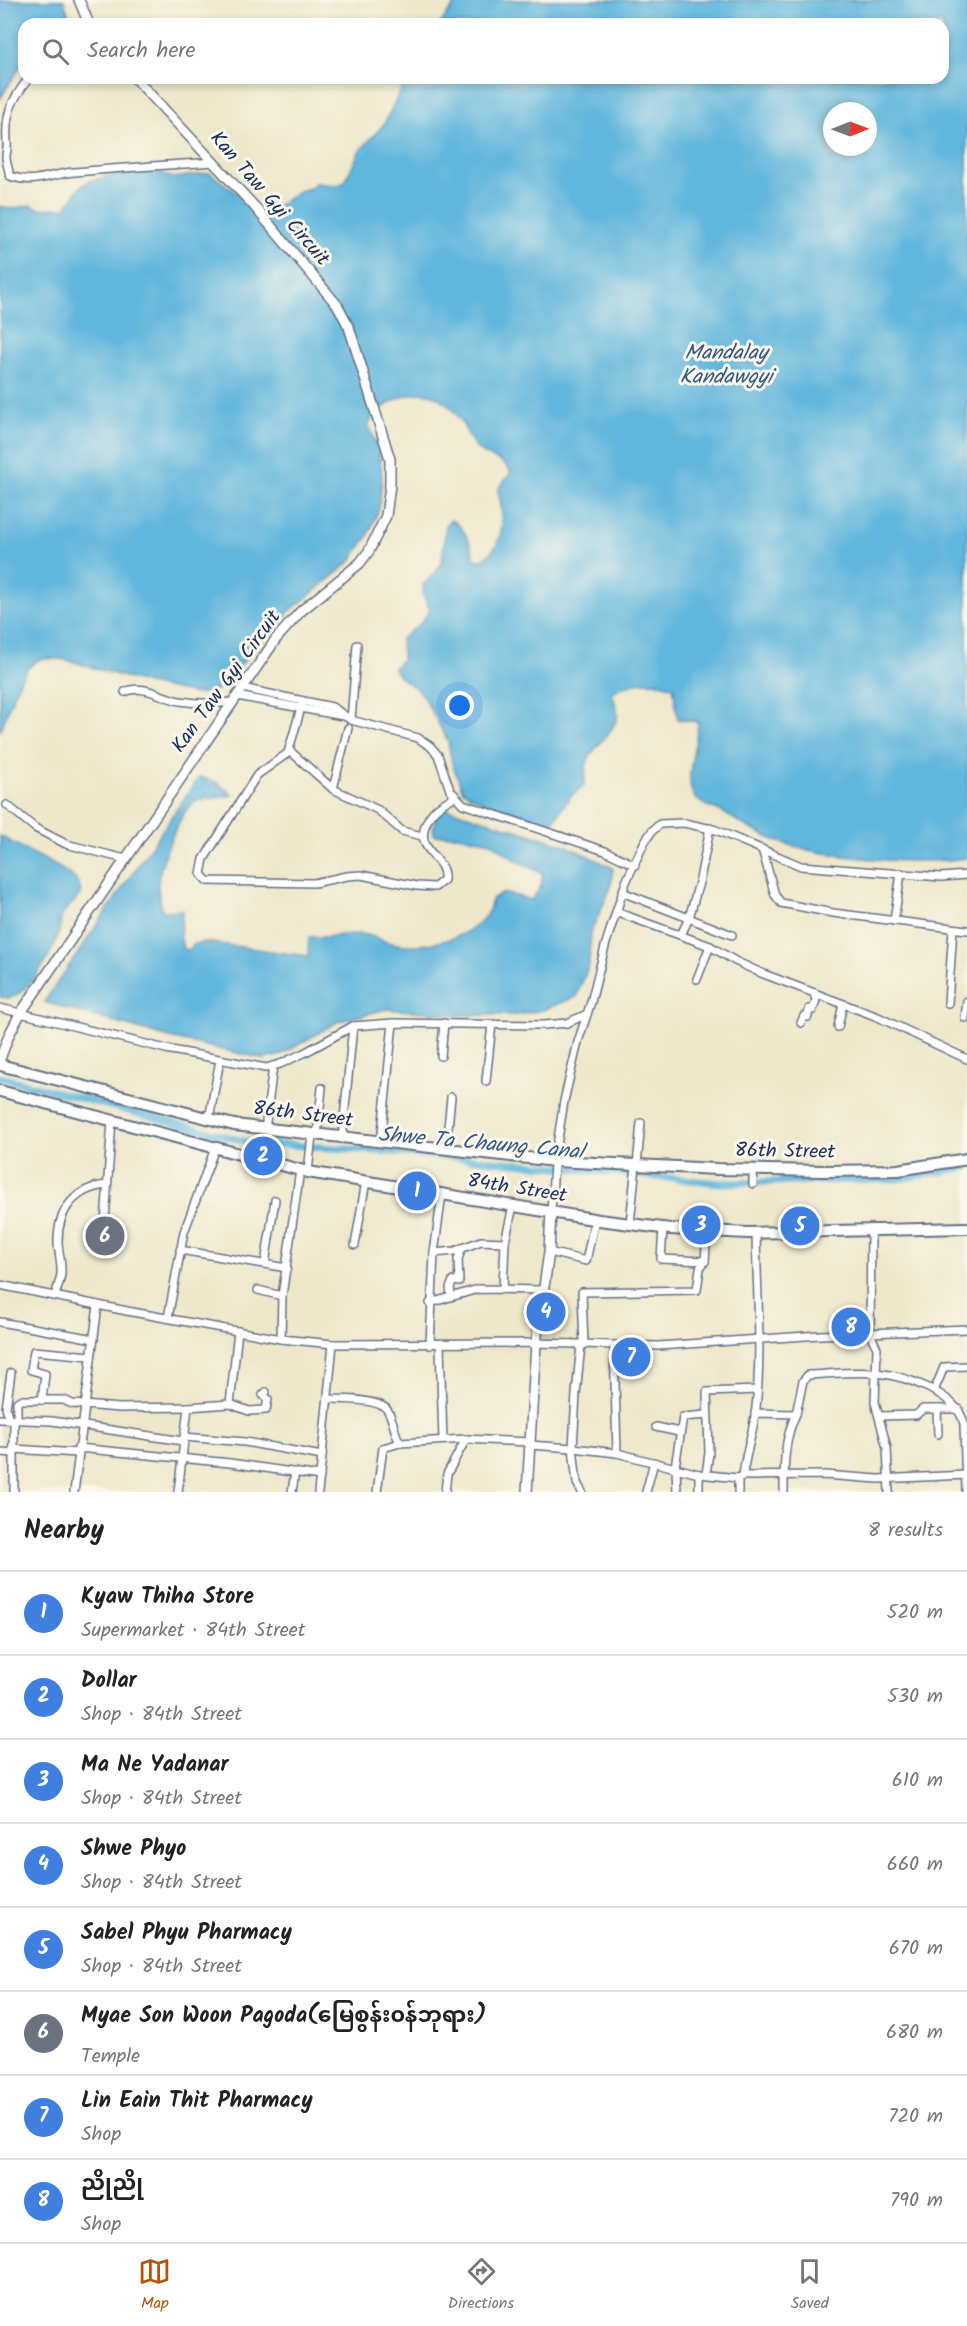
<!DOCTYPE html>
<meta charset="utf-8">
<style>
:root{--surface:#fff;--page:#f2f2f2;--text:#222;--muted:#767676;--line:#e0e0e0;--accent:#b45309}
body{margin:0;font-family:Kalam,"Noto Sans Myanmar",sans-serif;background:var(--page);color:var(--text)}
.compass{position:absolute;left:823px;top:102px;width:54px;height:54px;border-radius:50%;background:var(--surface);box-shadow:0 3px 9px #0003;rotate:89deg}
.you{position:absolute;left:460px;top:706px;width:21px;height:21px;margin:-15px;border:4px solid #fff;border-radius:50%;background:#1a73e8;box-shadow:0 0 0 9px #1a73e833}
.badge{display:grid;place-items:center;width:39px;height:39px;border-radius:50%;background:var(--accent);color:#fff;font-size:20px;font-weight:700}
.pin{position:absolute;translate:-50% -50%;border:3px solid #fff;box-shadow:0 2px 6px #0006}
.list{margin:0;padding:0;list-style:none}
h2{display:flex;justify-content:space-between;align-items:center;height:78px;margin:0;padding:0 24px;font-size:26px}
h2 small{font-size:20px;font-weight:400;color:var(--muted)}
.list li{display:grid;grid-template-columns:39px 1fr auto;gap:18px;align-items:center;box-sizing:border-box;height:84px;padding:0 24px;border-top:2px solid var(--line)}
.list b{display:block;font-size:22px;white-space:nowrap}
.list p{margin:0;font-size:20px;white-space:nowrap;color:var(--muted)}
.list em{font-size:20px;font-style:normal;color:var(--muted)}
.icon{flex:none;width:33px;height:33px;fill:none;stroke:currentColor;stroke-width:2;stroke-linecap:round;stroke-linejoin:round}
.map{position:relative;flex:none;width:967px;height:1492px;overflow:hidden}
.search{position:absolute;background:var(--surface);box-shadow:0 3px 9px #0003;left:18px;right:18px;top:18px;height:66px;display:flex;align-items:center;gap:15px;box-sizing:border-box;padding:0 21px;border-radius:18px;color:var(--muted);font-size:22px}
.sheet{height:750px;background:var(--surface)}
nav{display:flex;justify-content:space-around;align-items:center;box-sizing:border-box;height:84px;border-top:2px solid var(--line);background:var(--surface);font-size:16px;color:var(--muted)}
nav a{display:grid;justify-items:center;gap:3px}
nav .on{color:var(--accent)}
.map>svg:first-child{display:block}
.water{fill:#60b6dc;stroke:#3e729d;stroke-width:1.5;fill-rule:evenodd}
.lines{fill:none;stroke-linecap:round;stroke-linejoin:round}
.canal{stroke:#60b6dc;stroke-width:7}
.minor-casing{stroke:#656f84;stroke-width:10}
.tertiary-casing{stroke:#656f84;stroke-width:12}
.secondary-casing{stroke:#656f84;stroke-width:14}
.primary-casing{stroke:#656f84;stroke-width:14}
.minor{stroke:#fff;stroke-width:7}
.tertiary{stroke:#fff;stroke-width:9}
.secondary{stroke:#fff;stroke-width:10}
.primary{stroke:#fff;stroke-width:10}
.labels{text-anchor:middle;dominant-baseline:central;stroke-width:6;stroke-linejoin:round;paint-order:stroke}
.street-label{font-size:20px;fill:#1b2f5e;stroke:#fbf7ec}
.water-label{font-size:21px;font-style:italic;fill:#305884;stroke:#fbf7ec}
</style>
<div class="map">
<svg width="967" height="1492" viewBox="0 0 967 1492">
<rect width="100%" height="100%" fill="#fbf7ec"/>
<filter id="ink" filterUnits="userSpaceOnUse"><feTurbulence type="fractalNoise" baseFrequency=".0167" numOctaves="2"/><feDisplacementMap in="SourceGraphic" scale="12" xChannelSelector="R" yChannelSelector="G"/><feConvolveMatrix kernelMatrix="1 2 1 2 8 2 1 2 1" color-interpolation-filters="sRGB"/></filter>
<filter id="wash" filterUnits="userSpaceOnUse"><feTurbulence type="fractalNoise" baseFrequency=".008" numOctaves="4" result="noise"/><feDisplacementMap in="SourceGraphic" scale="24" xChannelSelector="R" yChannelSelector="G"/><feGaussianBlur stdDeviation="1.35" result="paint"/><feColorMatrix in="noise" values="0 0 0 0 0 0 0 0 0 0 0 0 0 0 0 0 0 1.4 0 .05"/><feComposite in="paint" operator="in"/></filter>
<g filter="url(#wash)">
<rect width="100%" height="100%" fill="#eee7ca"/>
<!-- water -->
<g class="water">
<path d="M 0,0 L 64,0 L 71,24 L 24,24 L 24,60 L 0,99 Z"/>
<path d="M 458,0 L 967,0 L 967,858 C 916,865 829,859 780,842 C 760,835 742,824 724,813 C 714,807 698,805 693,794 C 684,776 698,742 698,722 L 678,719 L 673,687 C 654,679 630,681 613,692 C 612,701 620,709 617,719 C 612,734 596,744 589,758 C 584,768 586,776 584,785 L 570,797 L 554,820 L 545,822 L 485,803 L 463,791 L 452,763 L 448,741 L 421,693 C 413,683 398,681 394,668 L 402,659 L 401,639 L 421,623 L 430,610 L 423,594 L 423,585 L 437,571 L 442,560 L 446,524 L 451,520 C 465,527 471,544 474,558 L 479,561 C 507,547 504,516 498,490 L 511,472 C 502,457 488,459 477,449 C 470,441 466,429 461,421 C 442,391 420,386 390,403 C 381,408 370,416 369,427 L 379,449 L 382,477 L 379,509 L 368,536 L 350,562 L 290,611 L 247,657 L 226,684 L 213,692 L 196,694 L 148,684 L 67,660 C 58,659 48,657 39,660 C 19,667 8,713 0,732 L 0,206 L 12,209 L 30,205 L 40,209 L 66,208 L 79,188 L 89,181 L 115,174 L 156,171 L 173,178 L 210,173 L 265,214 L 299,191 L 311,188 L 315,183 L 338,185 L 345,182 L 359,152 L 384,124 L 407,78 L 943,78 L 943,24 L 440,24 ZM 832,111 L 868,111 L 868,147 L 832,147 Z"/>
<path d="M 199,777 L 216,782 L 233,795 C 219,798 203,796 192,804 C 178,816 160,864 158,882 C 157,891 161,902 162,911 L 183,910 L 180,935 L 183,949 L 189,950 L 193,945 L 204,942 L 308,956 L 309,937 C 326,939 343,933 360,934 C 372,934 380,941 391,943 C 423,951 488,937 492,899 L 504,893 L 532,900 L 541,886 L 543,874 L 513,858 L 491,842 L 456,835 L 434,835 C 432,823 435,815 445,808 L 565,845 L 613,868 L 611,887 L 591,932 L 589,965 L 576,997 L 543,1010 L 517,1015 L 459,1015 L 386,1009 L 337,1022 L 281,1055 L 264,1059 L 170,1038 L 44,1002 Z"/>
<path d="M 0,836 C 15,845 73,871 79,884 C 86,898 68,904 63,914 C 60,920 60,927 59,932 C 53,952 31,991 10,998 L 0,997 Z"/>
</g>
<g class="lines">
<!-- canal -->
<path class="canal" d="M 0,1077 L 247,1142 L 433,1155 L 720,1183 L 898,1179 L 967,1167"/>
</g>
</g>
<g filter="url(#ink)">
<g class="lines">
<defs>
<g id="minor">
<path d="M 29,78 C 11,101 5,113 7,143 C 8,147 6,152 6,157 C 6,163 9,170 10,176 C 35,185 50,174 74,172 C 121,168 167,165 214,162"/>
<path d="M 242,688 L 332,707 L 351,720 L 418,738 L 430,746 L 438,755 L 450,790 L 463,804 L 605,851 L 635,865"/>
<path d="M 125,692 C 143,683 162,698 180,701 C 198,704 215,704 233,702"/>
<path d="M 237,696 L 343,716"/>
<path d="M 303,701 L 288,753 L 257,775 L 204,859 L 201,874 L 207,881 L 314,883 L 347,876 L 361,875 L 417,886 L 435,887 L 444,880 C 447,857 416,852 425,826 C 431,810 440,805 454,797"/>
<path d="M 351,720 L 357,645"/>
<path d="M 289,750 L 333,789 L 378,810 L 402,831 L 422,836"/>
<path d="M 333,789 L 348,728"/>
<path d="M 7,805 L 35,828 L 66,844 L 125,859"/>
<path d="M 762,849 L 775,895 L 781,903 L 833,913 L 967,930"/>
<path d="M 622,892 L 732,935"/>
<path d="M 616,912 L 710,946 L 735,961 L 761,973 L 878,1017 L 967,1059"/>
<path d="M 894,921 L 901,873"/>
<path d="M 681,935 L 689,918 L 700,879 L 710,828"/>
<path d="M 697,979 L 710,946"/>
<path d="M 948,1003 L 953,929"/>
<path d="M 0,1008 L 166,1049 L 266,1068 L 280,1064 L 304,1053 L 353,1026 L 393,1023 L 544,1025 L 567,1023 L 587,1014"/>
<path d="M 965,1018 L 967,1001"/>
<path d="M 801,1023 L 804,1016 L 808,1017 L 809,1009 L 813,1010 L 816,1000 L 814,993"/>
<path d="M 838,1027 L 843,1004"/>
<path d="M 441,1056 L 444,1023"/>
<path d="M 486,1081 L 492,1024"/>
<path d="M 209,1119 L 220,1060"/>
<path d="M 265,1130 L 273,1066"/>
<path d="M 317,1136 L 322,1088"/>
<path d="M 342,1139 L 353,1026"/>
<path d="M 381,1142 L 393,1023"/>
<path d="M 446,1148 L 451,1097"/>
<path d="M 637,1165 L 641,1123"/>
<path d="M 753,1170 L 753,1184"/>
<path d="M 308,1172 L 312,1135"/>
<path d="M 551,1212 L 554,1164 L 564,1101 L 578,1042 L 591,1002 L 606,943 L 626,882 L 644,843 L 652,831 L 660,824 L 684,823 L 716,830 L 801,866 L 941,877 L 967,875"/>
<path d="M 105,1222 L 112,1120"/>
<path d="M 630,1224 L 636,1165"/>
<path d="M 663,1228 L 661,1259 L 705,1261"/>
<path d="M 871,1229 L 870,1334 L 877,1348 L 875,1402 L 887,1448 L 889,1492"/>
<path d="M 355,1245 L 366,1181"/>
<path d="M 180,1250 L 287,1268"/>
<path d="M 549,1252 L 586,1261 L 595,1219"/>
<path d="M 434,1253 L 442,1194"/>
<path d="M 265,1264 L 275,1200"/>
<path d="M 0,1285 L 127,1311 L 281,1339 L 333,1344 L 536,1343 L 658,1346 L 820,1335 L 967,1329"/>
<path d="M 503,1289 L 505,1242 L 513,1206"/>
<path d="M 258,1290 L 282,1296"/>
<path d="M 55,1296 C 57,1289 60,1281 61,1274 C 62,1263 58,1252 58,1241 C 58,1210 75,1188 107,1185"/>
<path d="M 451,1296 L 450,1288 L 453,1281 L 459,1282 L 458,1259 L 462,1248"/>
<path d="M 430,1303 L 478,1289 L 542,1290"/>
<path d="M 168,1318 L 184,1232 L 215,1148"/>
<path d="M 0,1322 L 94,1339"/>
<path d="M 281,1339 L 282,1296 L 300,1170"/>
<path d="M 430,1345 L 434,1253 L 455,1251 L 481,1241 L 505,1242"/>
<path d="M 440,1345 L 443,1440"/>
<path d="M 581,1345 L 576,1394 L 573,1448 L 617,1453"/>
<path d="M 584,1345 L 582,1292 L 697,1290 L 700,1268 L 705,1261 L 707,1231"/>
<path d="M 614,1346 L 617,1453 L 699,1474 L 738,1478"/>
<path d="M 934,1391 L 944,1367 L 967,1366"/>
<path d="M 328,1399 C 341,1399 382,1399 388,1411 C 394,1421 394,1433 400,1443 L 466,1439 L 530,1442"/>
<path d="M 42,1400 L 45,1374 L 31,1370 L 34,1351 L 91,1356"/>
<path d="M 230,1404 L 249,1411 L 266,1410 L 268,1399 L 263,1395 L 266,1392"/>
<path d="M 937,1409 L 938,1434"/>
<path d="M 755,1413 L 796,1414 C 784,1438 784,1466 784,1492"/>
<path d="M 796,1414 L 803,1381 L 808,1375 C 830,1374 855,1371 877,1373 C 904,1376 958,1393 964,1424 L 966,1492"/>
<path d="M 880,1416 L 916,1415 L 923,1409 L 959,1409"/>
<path d="M 0,1419 L 52,1421 L 183,1441"/>
<path d="M 9,1420 L 6,1408 L 11,1373"/>
<path d="M 17,1420 L 17,1402 L 21,1400 L 64,1400 L 72,1404 L 119,1408 L 188,1407"/>
<path d="M 656,1427 L 679,1432"/>
<path d="M 184,1437 L 245,1442 L 322,1456 L 318,1492"/>
<path d="M 529,1445 L 573,1448 L 577,1483 L 582,1492"/>
<path d="M 78,1448 L 230,1463 L 320,1476"/>
<path d="M 13,1449 L 78,1453"/>
<path d="M 0,1452 L 13,1453"/>
<path d="M 322,1456 L 333,1344"/>
<path d="M 675,1467 L 683,1417 L 707,1415"/>
<path d="M 676,1467 L 677,1492"/>
<path d="M 706,1474 L 709,1453 L 707,1392 L 757,1390"/>
<path d="M 743,1476 L 824,1475 L 878,1479 L 967,1475"/>
<path d="M 14,1492 L 14,1420"/>
<path d="M 74,1492 L 98,1305"/>
<path d="M 178,1492 L 188,1407 L 230,1404 L 238,1331"/>
<path d="M 292,1492 L 295,1472"/>
<path d="M 377,1492 L 383,1448 L 400,1443"/>
<path d="M 445,1492 L 447,1474 L 466,1439"/>
<path d="M 646,1492 L 654,1462"/>
<path d="M 699,1492 L 699,1474"/>
<path d="M 738,1492 L 738,1478 L 743,1476 C 745,1453 754,1431 756,1408 C 762,1351 757,1291 756,1233"/>
</g>
<g id="tertiary">
<path d="M 79,0 L 89,24"/>
<path d="M 0,1059 L 9,1035 L 20,1014 L 276,639 L 301,611 L 360,563 L 369,551 L 386,516 L 390,485 L 390,459 L 349,327 L 338,306 L 254,206 L 135,78"/>
<path d="M 527,1492 L 536,1343 L 549,1252 L 551,1212"/>
</g>
<path id="secondary" d="M 0,1065 L 234,1125 L 555,1161 L 717,1169 L 824,1171 L 898,1170 L 967,1159"/>
<path id="primary" d="M 0,1091 L 308,1172 L 599,1220 L 670,1229 L 748,1233 L 967,1228"/>
</defs>
<!-- minor casing -->
<use href="#minor" class="minor-casing"/>
<!-- tertiary casing -->
<use href="#tertiary" class="tertiary-casing"/>
<!-- secondary casing -->
<use href="#secondary" class="secondary-casing"/>
<!-- primary casing -->
<use href="#primary" class="primary-casing"/>
<!-- minor -->
<use href="#minor" class="minor"/>
<!-- tertiary -->
<use href="#tertiary" class="tertiary"/>
<!-- secondary -->
<use href="#secondary" class="secondary"/>
<!-- primary -->
<use href="#primary" class="primary"/>
</g>
</g>
<g class="labels">
<!-- street labels -->
<g class="street-label">
<text transform="translate(269 199) rotate(49)">Kan Taw Gyi Circuit</text>
<text transform="translate(227 682) rotate(-54)">Kan Taw Gyi Circuit</text>
<text transform="translate(303 1115) rotate(7)">86th Street</text>
<text transform="translate(785 1152) rotate(1)">86th Street</text>
<text transform="translate(517 1189) rotate(9)">84th Street</text>
</g>
<!-- water labels -->
<g class="water-label">
<text x="726" y="353">Mandalay<tspan x="726" dy="24">Kandawgyi</tspan></text>
<text transform="translate(481 1144) rotate(5)">Shwe Ta Chaung Canal</text>
</g>
</g>
</svg>
<svg class="compass" viewBox="-18 -18 36 36"><path d="M0-13l5 13h-10z" fill="#e53935"/><path d="M0 13l5-13h-10z" fill="#767676"/></svg>
<div class="you"></div>
<div class="pin badge" style="left:417px;top:1191px;background:#3f7fe0">1</div>
<div class="pin badge" style="left:263px;top:1156px;background:#3f7fe0">2</div>
<div class="pin badge" style="left:701px;top:1225px;background:#3f7fe0">3</div>
<div class="pin badge" style="left:546px;top:1312px;background:#3f7fe0">4</div>
<div class="pin badge" style="left:800px;top:1226px;background:#3f7fe0">5</div>
<div class="pin badge" style="left:105px;top:1236px;background:#6b7280">6</div>
<div class="pin badge" style="left:631px;top:1357px;background:#3f7fe0">7</div>
<div class="pin badge" style="left:851px;top:1327px;background:#3f7fe0">8</div>
<div class="search"><svg class="icon" aria-label="search" viewBox="0 0 24 24"><circle cx="10" cy="10" r="6"/><path d="M15 15l6 6"/></svg>Search here</div>
</div>
<section class="sheet">
<h2>Nearby<small>8 results</small></h2>
<ul class="list">
<li><span class="badge" style="background:#3f7fe0">1</span><div><b>Kyaw Thiha Store</b><p>Supermarket · 84th Street</p></div><em>520 m</em></li>
<li><span class="badge" style="background:#3f7fe0">2</span><div><b>Dollar</b><p>Shop · 84th Street</p></div><em>530 m</em></li>
<li><span class="badge" style="background:#3f7fe0">3</span><div><b>Ma Ne Yadanar</b><p>Shop · 84th Street</p></div><em>610 m</em></li>
<li><span class="badge" style="background:#3f7fe0">4</span><div><b>Shwe Phyo</b><p>Shop · 84th Street</p></div><em>660 m</em></li>
<li><span class="badge" style="background:#3f7fe0">5</span><div><b>Sabel Phyu Pharmacy</b><p>Shop · 84th Street</p></div><em>670 m</em></li>
<li><span class="badge" style="background:#6b7280">6</span><div><b>Myae Son Woon Pagoda(မြေစွန်း၀န်ဘုရား)</b><p>Temple</p></div><em>680 m</em></li>
<li><span class="badge" style="background:#3f7fe0">7</span><div><b>Lin Eain Thit Pharmacy</b><p>Shop</p></div><em>720 m</em></li>
<li><span class="badge" style="background:#3f7fe0">8</span><div><b>ညိုညို</b><p>Shop</p></div><em>790 m</em></li>
</ul>
</section>
<nav>
<a class="on"><svg class="icon" aria-label="map" viewBox="0 0 24 24"><path d="M3 6l6-2 6 2 6-2v14l-6 2-6-2-6 2zM9 4v14M15 6v14"/></svg>Map</a>
<a><svg class="icon" aria-label="directions" viewBox="0 0 24 24"><path d="M12 3l9 9-9 9-9-9zM9 14v-3h6M13 9l2 2-2 2"/></svg>Directions</a>
<a><svg class="icon" aria-label="saved" viewBox="0 0 24 24"><path d="M7 4h10v16l-5-4-5 4z"/></svg>Saved</a>
</nav>
